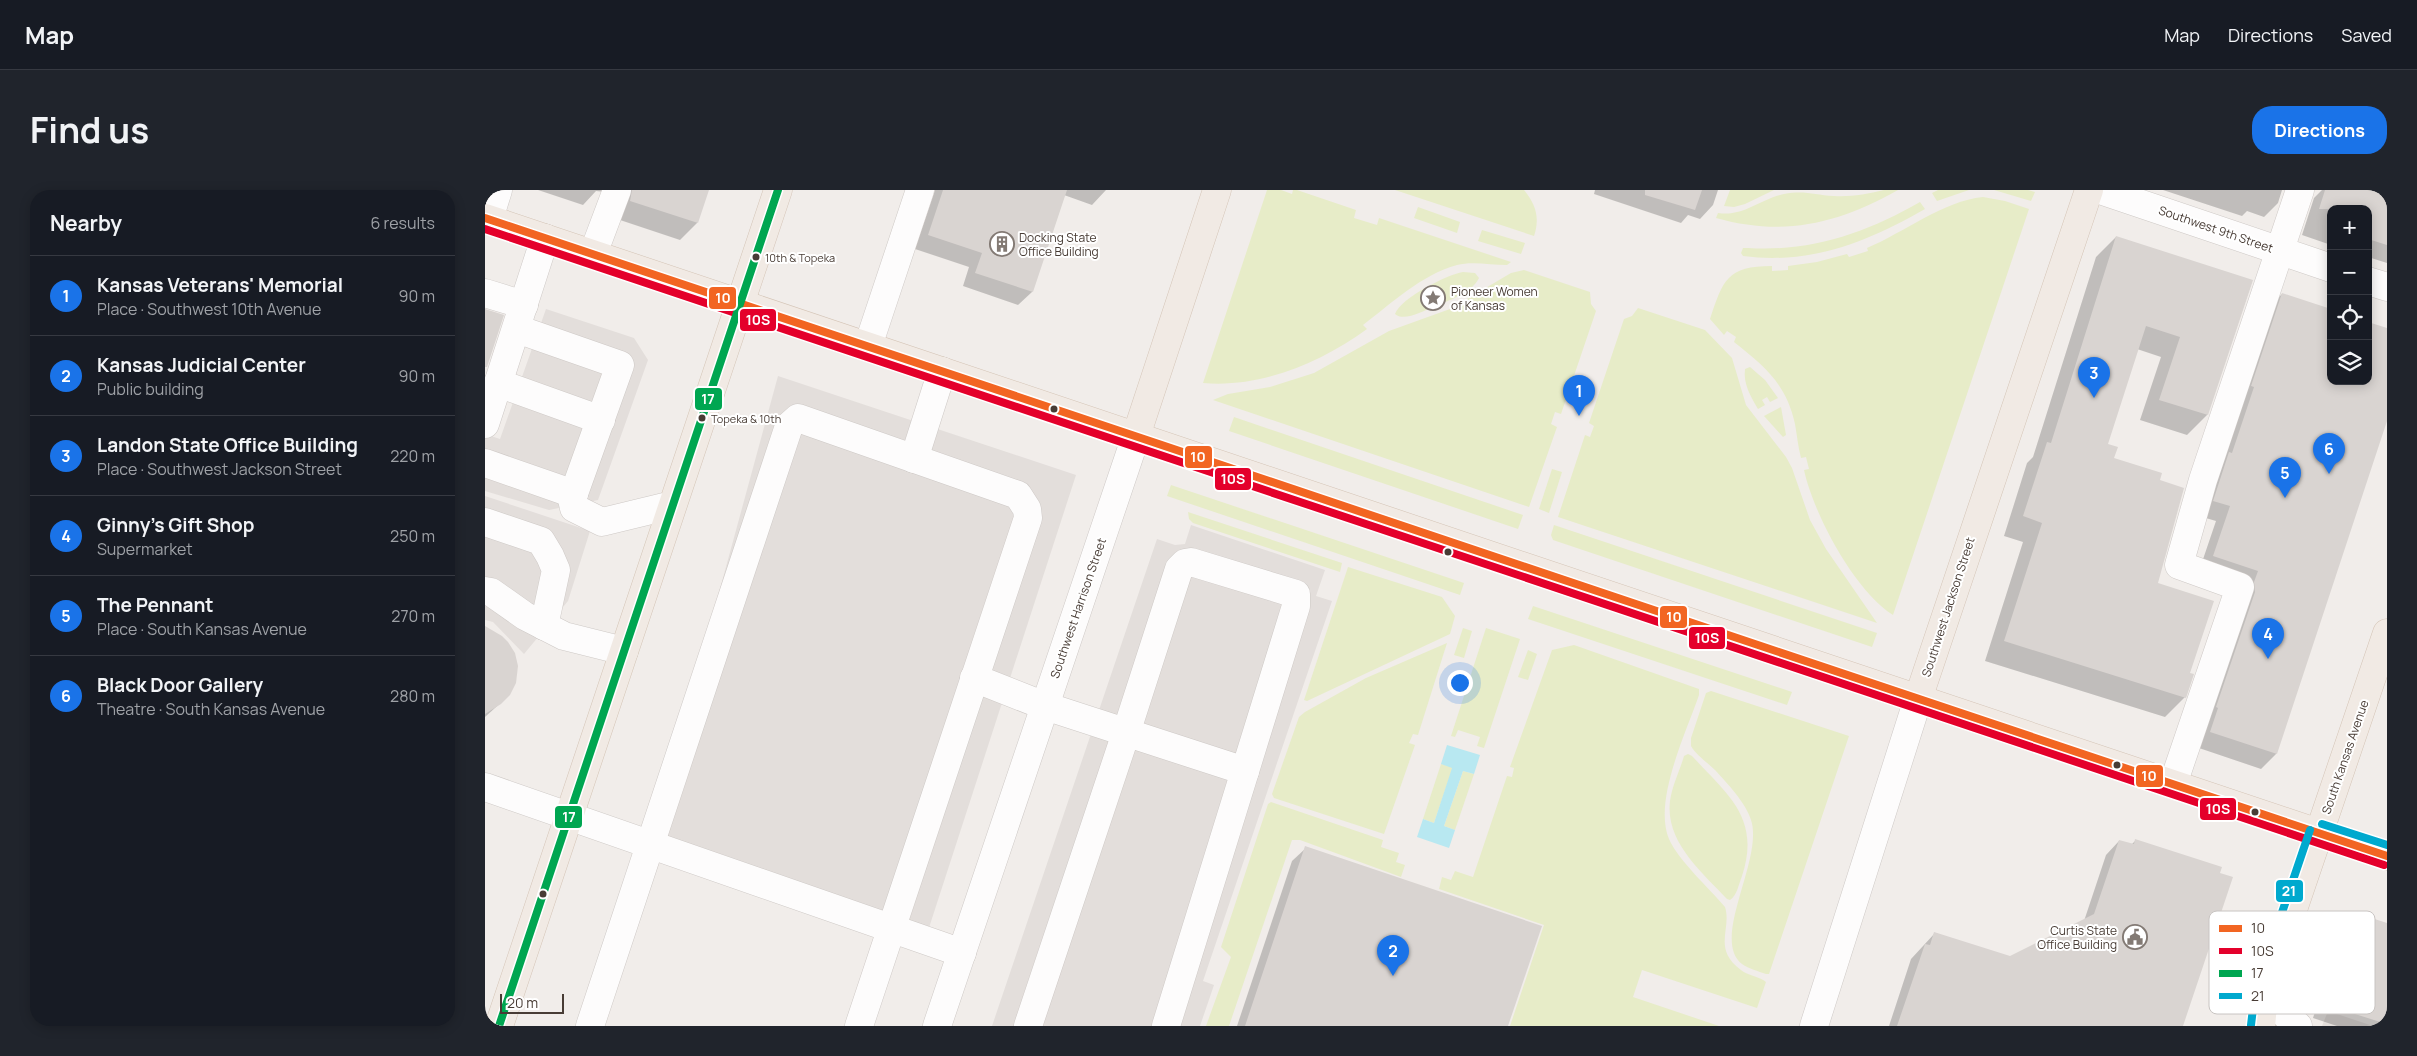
<!DOCTYPE html>
<meta charset="utf-8">
<style>
:root{--surface:#171b24;--page:#20242c;--text:#f1f3f6;--muted:#9ea1a6;--line:#363941;--accent:#1a73e8}
body{margin:0;font-family:Manrope,sans-serif;background:var(--page);color:var(--text)}
.controls{position:absolute;right:15px;top:15px;display:grid;overflow:hidden;border-radius:10px;box-shadow:0 2px 12px #0003}
.controls button{width:45px;height:45px;display:grid;place-items:center;padding:0;border:0;border-bottom:1px solid var(--line);background:var(--surface);color:var(--text);font:25px sans-serif}
.scale{position:absolute;left:15px;bottom:12px;width:64px;box-sizing:border-box;padding-left:5px;border:2px solid #483c35;border-top:0;font-size:14px;line-height:18px;white-space:nowrap;color:#483c35;-webkit-text-stroke:4px #fff;paint-order:stroke}
.you{position:absolute;left:974px;top:492px;width:18px;height:18px;margin:-12px;border:4px solid #fff;border-radius:50%;background:#1a73e8;box-shadow:0 0 0 8px #1a73e833}
.badge{display:grid;place-items:center;width:32px;height:32px;border-radius:50%;background:var(--accent);color:#fff;font-size:16px;font-weight:700}
.pin{position:absolute;translate:-50% -41px;filter:drop-shadow(0 1px 2px #0008)}
.pin::after{content:'';position:absolute;top:26px;width:18px;height:15px;background:inherit;clip-path:polygon(0 0,100% 0,50% 100%)}
.list{margin:0;padding:0;list-style:none}
h2{display:flex;justify-content:space-between;align-items:center;height:65px;margin:0;padding:0 20px;font-size:21px}
h2 small{font-size:16px;font-weight:400;color:var(--muted)}
.list li{display:grid;grid-template-columns:32px 1fr auto;gap:15px;align-items:center;box-sizing:border-box;height:80px;padding:0 20px;border-top:1px solid var(--line)}
.list b{display:block;font-size:19px;white-space:nowrap}
.list p{margin:0;font-size:16px;white-space:nowrap;color:var(--muted)}
.list em{font-size:16px;font-style:normal;color:var(--muted)}
.icon{flex:none;width:28px;height:28px;fill:none;stroke:currentColor;stroke-width:2;stroke-linecap:round;stroke-linejoin:round}
.map{position:relative;flex:none;width:1902px;height:836px;overflow:hidden;border-radius:20px}
header{display:flex;align-items:center;gap:30px;box-sizing:border-box;height:70px;padding:0 25px;background:var(--surface);border-bottom:1px solid var(--line)}
header strong{font-size:24px}
nav{display:flex;gap:28px;margin-inline-start:auto;font-size:18px}
.intro{display:flex;align-items:center;justify-content:space-between;box-sizing:border-box;height:120px;padding:0 30px}
h1{margin:0;font-size:35px}
.button{padding:12px 22px;border-radius:20px;background:var(--accent);color:#fff;font-size:18px;font-weight:700}
main{display:flex;gap:30px;padding:0 30px}
aside{flex:1;background:var(--surface);border-radius:20px;box-shadow:0 2px 12px #0003}
.map>svg:first-child{display:block}
.green{fill:#e7ecc8}
.parking{fill:#e3dedb}
.water{fill:#b8e8f1}
.shadow{fill:#0003}
.building{fill:#d9d4d1}
.lines{fill:none;stroke-linecap:round;stroke-linejoin:round}
.minor-casing{stroke:#cec9c6;stroke-width:29}
.major-casing{stroke:#d4c4b6;stroke-width:29}
.minor{stroke:#fdfcfc;stroke-width:28}
.major{stroke:#f1eae4;stroke-width:28}
.bus-1-casing{stroke:#fff;stroke-width:11}
.bus-2-casing{stroke:#fff;stroke-width:11}
.bus-3-casing{stroke:#fff;stroke-width:11}
.bus-4-casing{stroke:#fff;stroke-width:11}
.bus-1{stroke:#f26522;stroke-width:8}
.bus-2{stroke:#e4002b;stroke-width:8}
.bus-3{stroke:#00a651;stroke-width:8}
.bus-4{stroke:#00a9ce;stroke-width:8}
.bus-dot{fill:#483c35;stroke:#fff;stroke-width:2}
.labels{text-anchor:middle;dominant-baseline:central;stroke-width:4;stroke-linejoin:round;paint-order:stroke}
.bus-label{font-size:11px;fill:#483c35;stroke:#fff;text-anchor:start}
.street-label{font-size:12px;fill:#483c35;stroke:#fff}
.poi-label{font-size:12px;fill:#483c35;stroke:#fff;text-anchor:start}
.key{fill:#fff;stroke:#c8c4c2;stroke-width:1}
.key-label{font-size:14px;fill:#483c35}
.line-badge{stroke:#fff;stroke-width:2}
.badge-label{font-size:14px;text-anchor:middle;font-weight:bold;fill:#fff}
</style>
<header>
<strong>Map</strong>
<nav><a>Map</a><a>Directions</a><a>Saved</a></nav>
</header>
<div class="intro"><h1>Find us</h1><a class="button">Directions</a></div>
<main>
<aside>
<h2>Nearby<small>6 results</small></h2>
<ul class="list">
<li><span class="badge">1</span><div><b>Kansas Veterans' Memorial</b><p>Place · Southwest 10th Avenue</p></div><em>90 m</em></li>
<li><span class="badge">2</span><div><b>Kansas Judicial Center</b><p>Public building</p></div><em>90 m</em></li>
<li><span class="badge">3</span><div><b>Landon State Office Building</b><p>Place · Southwest Jackson Street</p></div><em>220 m</em></li>
<li><span class="badge">4</span><div><b>Ginny's Gift Shop</b><p>Supermarket</p></div><em>250 m</em></li>
<li><span class="badge">5</span><div><b>The Pennant</b><p>Place · South Kansas Avenue</p></div><em>270 m</em></li>
<li><span class="badge">6</span><div><b>Black Door Gallery</b><p>Theatre · South Kansas Avenue</p></div><em>280 m</em></li>
</ul>
</aside>
<div class="map">
<svg width="1902" height="836" viewBox="0 0 1902 836">
<rect width="100%" height="100%" fill="#f1edea"/>
<!-- green -->
<g class="green">
<path d="M 782,0 L 796,0 L 807,4 L 808,0 L 812,0 L 871,20 L 869,28 L 892,35 L 894,28 L 1026,72 L 1022,75 C 1006,75 987,71 972,75 C 936,85 907,113 878,135 L 882,139 C 835,173 776,198 718,193 Z"/>
<path d="M 910,0 L 1039,0 C 1051,15 1055,28 1049,46 Z"/>
<path d="M 1245,0 L 1289,0 L 1260,14 L 1249,17 L 1239,16 Z"/>
<path d="M 1399,0 L 1413,0 C 1352,34 1299,47 1231,28 L 1233,23 C 1258,27 1275,9 1299,4 C 1320,0 1329,5 1349,6 C 1366,7 1382,4 1399,0 Z"/>
<path d="M 1453,0 L 1484,0 L 1452,11 L 1447,3 Z"/>
<path d="M 1509,0 L 1543,0 L 1550,2 L 1546,11 Z"/>
<path d="M 1498,7 L 1520,11 L 1544,19 L 1408,425 C 1369,400 1329,325 1319,280 L 1324,279 L 1321,267 L 1316,268 C 1313,257 1312,245 1310,234 C 1301,193 1279,176 1249,152 L 1251,147 L 1242,141 L 1239,145 L 1225,129 C 1238,90 1242,76 1287,76 L 1287,81 L 1303,80 L 1303,76 L 1332,72 L 1362,64 L 1364,67 L 1383,61 L 1382,58 C 1420,42 1458,11 1498,7 Z"/>
<path d="M 1435,12 L 1440,19 C 1382,52 1326,75 1258,66 L 1256,63 L 1258,58 L 1263,58 C 1326,62 1381,43 1435,12 Z"/>
<path d="M 933,17 L 975,32 L 972,43 L 929,28 Z"/>
<path d="M 997,40 L 1040,53 L 1036,64 L 993,51 Z"/>
<path d="M 1039,80 L 1105,102 L 1106,114 L 1111,121 L 1076,224 L 1070,222 L 1066,234 L 1072,237 L 1044,317 L 728,210 L 743,204 L 785,197 L 829,183 L 904,141 L 965,119 L 1026,83 Z"/>
<path d="M 978,82 L 990,83 L 994,88 C 987,102 969,108 956,114 L 950,102 L 943,106 L 948,117 C 938,121 919,132 910,124 C 916,108 961,85 978,82 Z"/>
<path d="M 1153,118 L 1220,140 L 1247,168 L 1261,215 L 1301,267 L 1307,278 L 1325,330 L 1341,359 L 1392,433 L 1073,327 L 1100,245 L 1105,247 L 1109,236 L 1104,233 L 1139,129 L 1147,126 Z"/>
<path d="M 1265,177 L 1280,190 L 1293,208 L 1285,212 L 1282,207 L 1277,210 L 1280,215 L 1273,219 C 1266,207 1258,194 1260,179 Z"/>
<path d="M 1296,217 L 1301,245 L 1298,247 L 1279,226 Z"/>
<path d="M 749,227 L 1038,325 L 1033,339 L 744,241 Z"/>
<path d="M 1067,279 L 1077,282 L 1064,323 L 1054,319 Z"/>
<path d="M 686,295 L 979,393 L 975,405 L 682,306 Z"/>
<path d="M 703,322 L 857,373 L 855,382 L 708,333 L 704,329 Z"/>
<path d="M 1069,335 L 1392,443 L 1387,457 L 1068,350 L 1066,345 Z"/>
<path d="M 863,377 L 957,407 L 970,426 L 965,444 L 822,511 L 819,510 Z"/>
<path d="M 1048,416 L 1307,502 L 1302,515 L 1043,429 Z"/>
<path d="M 978,438 L 987,441 L 979,468 L 969,465 Z"/>
<path d="M 1001,438 L 1035,449 L 999,558 L 992,556 L 995,547 L 973,540 L 970,547 L 966,546 Z"/>
<path d="M 962,453 L 933,545 L 928,544 L 924,553 L 930,555 L 899,644 L 789,608 L 787,604 L 814,527 L 820,522 L 881,488 Z"/>
<path d="M 1089,455 L 1214,499 L 1214,505 C 1201,543 1168,611 1184,649 C 1193,670 1225,699 1240,717 C 1247,739 1227,759 1256,780 C 1263,786 1274,786 1281,792 L 1272,818 L 1157,780 L 1148,807 L 1234,836 L 1025,836 L 1059,735 L 954,699 L 957,687 L 966,690 L 970,681 L 988,687 L 1022,586 L 1027,587 L 1029,578 L 1025,577 L 1067,460 Z"/>
<path d="M 1043,460 L 1052,464 L 1043,490 L 1033,487 Z"/>
<path d="M 1226,501 L 1364,546 L 1284,784 L 1281,784 C 1273,781 1264,779 1257,774 C 1225,749 1279,669 1266,630 C 1261,613 1242,593 1230,580 C 1222,572 1212,566 1206,556 L 1206,548 L 1221,503 Z"/>
<path d="M 1203,564 L 1207,566 C 1243,605 1276,628 1257,686 C 1254,693 1252,706 1245,710 L 1242,709 C 1217,682 1180,652 1185,611 C 1187,596 1195,580 1199,566 Z"/>
<path d="M 956,574 L 968,577 L 949,633 L 938,629 Z"/>
<path d="M 978,581 L 989,584 L 970,640 L 959,636 Z"/>
<path d="M 786,612 L 898,650 L 896,657 L 914,663 L 911,672 L 920,675 L 916,687 L 815,650 L 807,650 L 744,836 L 721,836 L 746,767 L 736,757 L 783,614 Z"/>
</g>
<!-- parking -->
<g class="parking">
<path d="M 61,119 L 149,148 L 163,170 L 113,310 L 64,320 L 0,301 L 0,244 L 15,249 Z"/>
<path d="M 293,186 L 591,285 L 440,750 L 165,656 Z"/>
<path d="M 0,306 L 105,341 L 83,411 L 39,464 L 8,432 L 0,430 Z"/>
<path d="M 706,335 L 840,380 L 831,406 L 847,411 L 718,791 L 729,795 L 715,836 L 507,836 L 672,349 L 690,355 L 700,354 Z"/>
<path d="M 1843,821 L 1888,836 L 1837,836 Z"/>
</g>
<!-- water -->
<path class="water" d="M 962,555 L 995,565 L 989,584 L 978,581 L 959,636 L 970,640 L 964,658 L 932,647 L 938,629 L 949,633 L 967,578 L 956,574 Z"/>
<!-- shadow -->
<g class="shadow">
<path d="M 53,0 L 223,0 L 212,33 L 195,50 L 129,28 L 120,2 L 111,1 L 98,15 Z"/>
<path d="M 450,0 L 621,0 L 607,15 L 579,5 L 547,102 L 533,115 L 478,96 L 484,77 L 430,59 Z"/>
<path d="M 1110,0 L 1233,0 L 1228,15 L 1215,29 L 1203,25 L 1196,33 L 1109,4 Z"/>
<path d="M 1678,0 L 1797,0 L 1793,13 L 1779,27 L 1762,21 L 1757,26 Z"/>
<path d="M 1837,0 L 1902,0 L 1902,73 L 1883,67 L 1883,19 L 1846,19 L 1846,55 L 1817,45 L 1829,8 Z"/>
<path d="M 1631,47 L 1767,91 L 1722,225 L 1702,245 L 1655,230 L 1676,167 L 1652,159 L 1621,255 L 1628,269 L 1673,291 L 1672,394 L 1700,507 L 1680,527 L 1500,471 L 1538,352 L 1519,346 L 1542,273 L 1548,267 L 1611,67 Z"/>
<path d="M 1797,104 L 1846,191 L 1883,191 L 1902,139 L 1902,228 L 1791,564 L 1776,579 L 1711,557 L 1755,418 L 1714,381 L 1731,331 L 1714,326 L 1782,119 Z"/>
<path d="M 0,439 L 22,507 L 0,527 Z"/>
<path d="M 1651,650 L 1697,836 L 1404,836 L 1426,769 L 1450,743 L 1525,768 L 1599,731 L 1621,665 L 1634,651 L 1646,655 Z"/>
<path d="M 821,658 L 1022,836 L 752,836 L 807,671 Z"/>
<path d="M 1871,725 L 1902,735 L 1902,836 L 1852,836 L 1828,828 L 1857,738 Z"/>
</g>
<!-- building -->
<g class="building">
<path d="M 147,0 L 224,0 L 213,33 L 145,11 Z"/>
<path d="M 458,0 L 582,0 L 548,102 L 490,83 L 497,63 L 443,45 Z"/>
<path d="M 1160,0 L 1217,0 L 1210,20 L 1160,5 Z"/>
<path d="M 1840,0 L 1902,0 L 1902,55 L 1883,49 L 1883,19 L 1834,19 Z"/>
<path d="M 1631,46 L 1768,90 L 1723,225 L 1674,210 L 1695,147 L 1661,136 L 1623,254 L 1633,257 L 1629,268 L 1677,283 L 1675,290 L 1699,298 L 1673,393 L 1729,411 L 1705,483 L 1709,484 L 1701,508 L 1519,451 L 1557,333 L 1538,326 L 1562,252 L 1566,253 Z"/>
<path d="M 1797,103 L 1846,119 L 1846,191 L 1883,191 L 1883,132 L 1902,138 L 1902,231 L 1792,564 L 1725,542 L 1733,518 L 1731,517 L 1770,402 L 1769,392 L 1773,381 L 1728,366 L 1745,316 L 1728,311 L 1744,262 L 1747,263 L 1769,197 L 1766,196 Z"/>
<path d="M 0,119 L 19,125 L 2,177 L 0,177 Z"/>
<path d="M 0,436 L 17,446 L 23,452 L 30,463 L 33,476 L 31,493 L 25,505 L 16,514 L 0,524 Z"/>
<path d="M 1650,649 L 1737,677 L 1735,683 L 1748,687 L 1698,836 L 1412,836 L 1440,754 L 1445,755 L 1449,742 L 1525,766 L 1609,724 L 1634,650 L 1649,654 Z"/>
<path d="M 820,656 L 1057,736 L 1023,836 L 760,836 Z"/>
<path d="M 1871,723 L 1902,733 L 1902,834 L 1841,815 Z"/>
</g>
<g class="lines">
<defs>
<g id="minor">
<path d="M 1615,0 L 1846,78"/>
<path d="M 4,29 L 13,0"/>
<path d="M 108,64 L 132,0"/>
<path d="M 1883,91 L 1902,97"/>
<path d="M 0,103 L 39,115"/>
<path d="M 32,139 L 135,175 L 87,309 L 89,318 L 117,332 L 187,315"/>
<path d="M 383,156 L 435,0"/>
<path d="M 13,193 L 116,230"/>
<path d="M 0,234 L 60,48"/>
<path d="M 429,269 L 457,181"/>
<path d="M 0,273 L 89,304"/>
<path d="M 0,332 L 56,351 L 65,366 L 71,380 L 59,436"/>
<path d="M 0,401 L 6,402 L 40,426 L 79,446 L 139,461"/>
<path d="M 489,488 L 560,516 L 760,581 L 681,836"/>
<path d="M 1688,594 L 1755,397 L 1694,375 L 1718,290 L 1815,0"/>
<path d="M 0,597 L 477,763"/>
<path d="M 1779,805 L 1813,836"/>
<path d="M 105,836 L 304,236 L 313,228 L 533,305 L 542,319 L 543,328 L 374,836"/>
<path d="M 452,836 L 651,246"/>
<path d="M 543,836 L 641,543 L 694,379 L 700,373 L 706,372 L 811,404 L 811,416 L 760,581"/>
<path d="M 1329,836 L 1433,509"/>
</g>
<g id="major">
<path d="M 0,28 L 1902,666"/>
<path d="M 651,246 L 732,0"/>
<path d="M 1433,509 L 1604,0"/>
<path d="M 14,836 L 293,0"/>
<path d="M 1776,836 L 1779,805 L 1902,443"/>
</g>
</defs>
<!-- minor casing -->
<use href="#minor" class="minor-casing"/>
<!-- major casing -->
<use href="#major" class="major-casing"/>
<!-- minor -->
<use href="#minor" class="minor"/>
<!-- major -->
<use href="#major" class="major"/>
<defs>
<path id="bus-1" d="M 0,28 L 1902,666"/>
<path id="bus-2" d="M 0,39 L 1899,675"/>
<path id="bus-3" d="M 14,836 L 293,0"/>
<g id="bus-4">
<path d="M 1837,634 L 1902,655"/>
<path d="M 1766,835 L 1770,802 L 1825,640"/>
</g>
</defs>
<!-- bus-1 casing -->
<use href="#bus-1" class="bus-1-casing"/>
<!-- bus-2 casing -->
<use href="#bus-2" class="bus-2-casing"/>
<!-- bus-3 casing -->
<use href="#bus-3" class="bus-3-casing"/>
<!-- bus-4 casing -->
<use href="#bus-4" class="bus-4-casing"/>
<!-- bus-1 -->
<use href="#bus-1" class="bus-1"/>
<!-- bus-2 -->
<use href="#bus-2" class="bus-2"/>
<!-- bus-3 -->
<use href="#bus-3" class="bus-3"/>
<!-- bus-4 -->
<use href="#bus-4" class="bus-4"/>
</g>
<!-- icons -->
<defs>
<symbol id="building-ring" viewBox="-11 -11 22 22"><circle r="9.5" fill="#fff" stroke="#837a74" stroke-width="1.5"/><path d="M-4-6H4V6H1V3H-1V6H-4ZM-2.5-4.3h1.7v1.8h-1.7ZM.8-4.3h1.7v1.8H.8ZM-2.5-1h1.7V.8h-1.7ZM.8-1h1.7V.8H.8Z" fill="#837a74"/></symbol>
<symbol id="sight-ring" viewBox="-11 -11 22 22"><circle r="9.5" fill="#fff" stroke="#837a74" stroke-width="1.5"/><path d="M0-6L1.8-2.2L6-1.7L2.9 1.2L3.7 5.4L0 3.3L-3.7 5.4L-2.9 1.2L-6-1.7L-1.8-2.2Z" fill="#837a74"/></symbol>
<symbol id="civic-ring" viewBox="-11 -11 22 22"><circle r="9.5" fill="#fff" stroke="#837a74" stroke-width="1.5"/><path d="M-.6-6.5H3V-4.5H.6V-3L4-1V1h2V6H-6V1h2V-1L-.6-3ZM-1.2 2.5V6h2.4V2.5Z" fill="#837a74"/></symbol>
</defs>
<g fill-rule="evenodd">
<use href="#building-ring" x="503" y="40" width="28" height="28"/>
<use href="#sight-ring" x="934" y="94" width="28" height="28"/>
<use href="#civic-ring" x="1636" y="733" width="28" height="28"/>
</g>
<!-- markers -->
<g class="bus-dot">
<circle cx="271" cy="67" r="4.5"/>
<circle cx="569" cy="219" r="4.5"/>
<circle cx="217" cy="228" r="4.5"/>
<circle cx="963" cy="362" r="4.5"/>
<circle cx="1632" cy="575" r="4.5"/>
<circle cx="1770" cy="622" r="4.5"/>
<circle cx="58" cy="704" r="4.5"/>
</g>
<g class="labels">
<!-- bus labels -->
<g class="bus-label">
<text x="280" y="67">10th &amp; Topeka</text>
<text x="226" y="228">Topeka &amp; 10th</text>
</g>
<!-- street labels -->
<g class="street-label">
<text transform="translate(1731 39) rotate(19)">Southwest 9th Street</text>
<text transform="translate(1463 417) rotate(-72)">Southwest Jackson Street</text>
<text transform="translate(593 418) rotate(-71)">Southwest Harrison Street</text>
<text transform="translate(1860 567) rotate(-71)">South Kansas Avenue</text>
</g>
<!-- poi labels -->
<g class="poi-label">
<text x="534" y="47">Docking State<tspan x="534" dy="14">Office Building</tspan></text>
<text x="966" y="101">Pioneer Women<tspan x="966" dy="14">of Kansas</tspan></text>
<text x="1632" y="740" text-anchor="end">Curtis State<tspan x="1632" dy="14">Office Building</tspan></text>
</g>
</g>
<!-- legend -->
<rect x="1724" y="721" width="166" height="103" rx="8" class="key"/>
<rect x="1734" y="735" width="23" height="7" fill="#f26522"/>
<rect x="1734" y="758" width="23" height="6" fill="#e4002b"/>
<rect x="1734" y="780" width="23" height="7" fill="#00a651"/>
<rect x="1734" y="803" width="23" height="6" fill="#00a9ce"/>
<g class="key-label">
<text x="1766" y="743">10</text>
<text x="1766" y="766">10S</text>
<text x="1766" y="788">17</text>
<text x="1766" y="811">21</text>
</g>
<g class="line-badge">
<rect x="223" y="96" width="29" height="24" rx="5" fill="#f26522"/>
<rect x="254" y="118" width="38" height="24" rx="5" fill="#e4002b"/>
<rect x="209" y="197" width="29" height="24" rx="5" fill="#00a651"/>
<rect x="699" y="255" width="29" height="24" rx="5" fill="#f26522"/>
<rect x="729" y="277" width="38" height="24" rx="5" fill="#e4002b"/>
<rect x="1174" y="415" width="29" height="24" rx="5" fill="#f26522"/>
<rect x="1203" y="436" width="38" height="24" rx="5" fill="#e4002b"/>
<rect x="1650" y="574" width="29" height="24" rx="5" fill="#f26522"/>
<rect x="1714" y="607" width="38" height="24" rx="5" fill="#e4002b"/>
<rect x="69" y="615" width="29" height="24" rx="5" fill="#00a651"/>
<rect x="1790" y="689" width="29" height="24" rx="5" fill="#00a9ce"/>
</g>
<g class="badge-label">
<text x="238" y="113">10</text>
<text x="273" y="135">10S</text>
<text x="223" y="214">17</text>
<text x="713" y="272">10</text>
<text x="748" y="294">10S</text>
<text x="1189" y="432">10</text>
<text x="1222" y="453">10S</text>
<text x="1664" y="591">10</text>
<text x="1733" y="624">10S</text>
<text x="84" y="632">17</text>
<text x="1804" y="706">21</text>
</g>
</svg>
<div class="controls">
<button>+</button>
<button>−</button>
<button><svg class="icon" aria-label="locate" viewBox="0 0 24 24"><circle cx="12" cy="12" r="6"/><path d="M12 2v4M12 18v4M2 12h4M18 12h4"/></svg></button>
<button><svg class="icon" aria-label="layers" viewBox="0 0 24 24"><path d="M12 4l9 5-9 5-9-5zM3 14l9 5 9-5"/></svg></button>
</div>
<div class="scale">20 m</div>
<div class="you"></div>
<div class="pin badge" style="left:1094px;top:226px">1</div>
<div class="pin badge" style="left:908px;top:786px">2</div>
<div class="pin badge" style="left:1609px;top:208px">3</div>
<div class="pin badge" style="left:1783px;top:469px">4</div>
<div class="pin badge" style="left:1800px;top:308px">5</div>
<div class="pin badge" style="left:1844px;top:284px">6</div>
</div>
</main>
